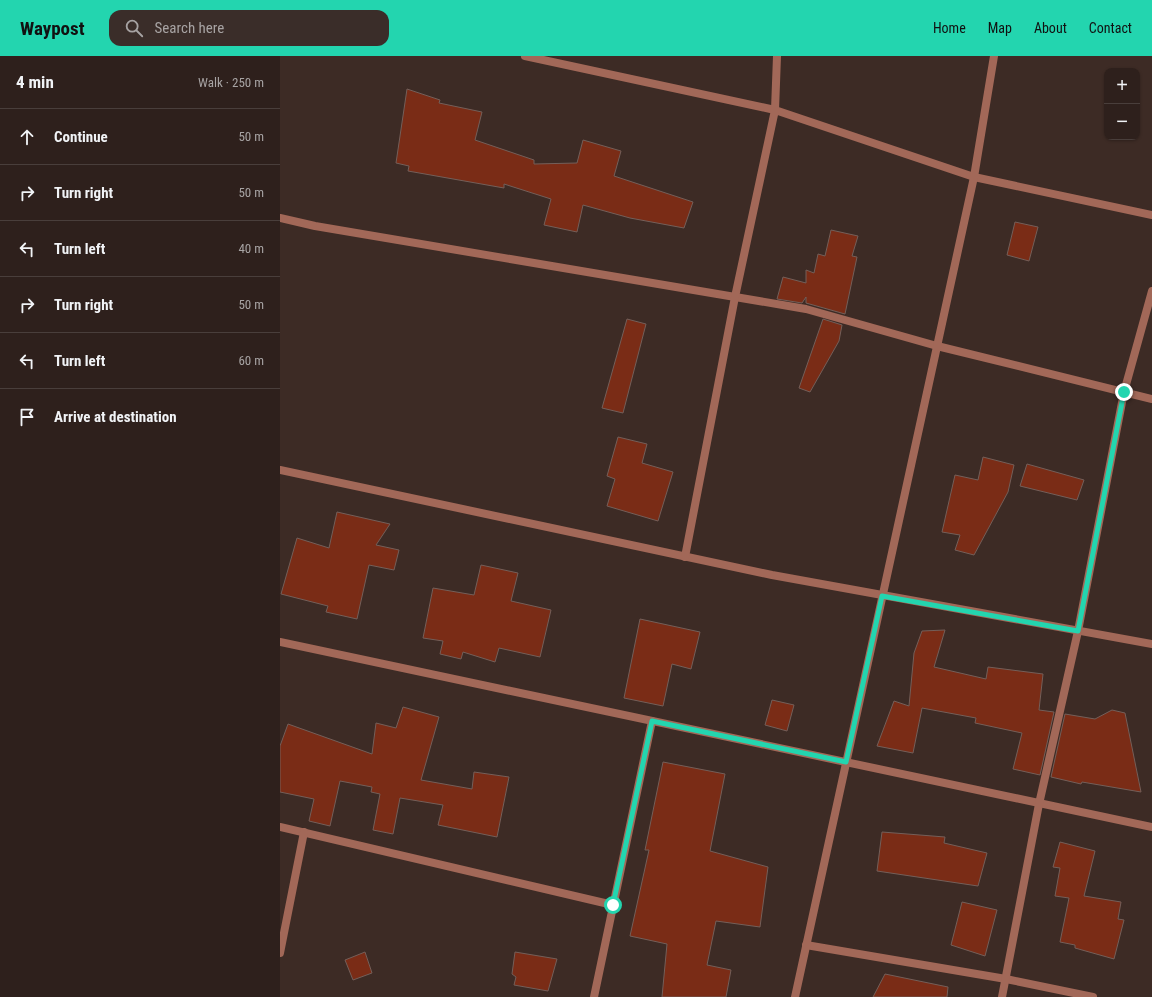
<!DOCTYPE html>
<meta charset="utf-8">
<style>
:root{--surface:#2e201c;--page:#3a2d29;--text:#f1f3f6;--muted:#a7a3a3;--line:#493e3b;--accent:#23d5af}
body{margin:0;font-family:"Roboto Condensed",sans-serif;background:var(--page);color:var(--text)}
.controls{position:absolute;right:12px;top:12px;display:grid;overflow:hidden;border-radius:8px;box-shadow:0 1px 3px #0004}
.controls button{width:36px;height:36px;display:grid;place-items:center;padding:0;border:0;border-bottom:1px solid var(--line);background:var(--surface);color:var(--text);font:20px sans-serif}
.stop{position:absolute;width:12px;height:12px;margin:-9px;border:3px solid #23d5af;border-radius:50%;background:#fff}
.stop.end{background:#23d5af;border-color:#fff;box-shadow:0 1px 4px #0008}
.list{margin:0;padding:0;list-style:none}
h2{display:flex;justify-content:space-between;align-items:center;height:52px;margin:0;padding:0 16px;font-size:17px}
h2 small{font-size:13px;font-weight:400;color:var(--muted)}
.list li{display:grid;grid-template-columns:26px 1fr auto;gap:12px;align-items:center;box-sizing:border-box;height:56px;padding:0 16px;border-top:1px solid var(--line)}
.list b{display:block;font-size:15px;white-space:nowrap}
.list em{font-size:13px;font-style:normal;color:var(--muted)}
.icon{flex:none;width:22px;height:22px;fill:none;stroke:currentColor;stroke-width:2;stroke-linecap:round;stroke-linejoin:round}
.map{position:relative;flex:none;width:872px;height:941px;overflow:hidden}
header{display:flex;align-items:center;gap:24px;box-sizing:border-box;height:56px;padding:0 20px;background:var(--accent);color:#111}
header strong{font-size:19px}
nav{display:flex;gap:22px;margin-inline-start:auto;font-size:14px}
.search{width:280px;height:36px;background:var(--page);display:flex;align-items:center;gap:10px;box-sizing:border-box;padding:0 14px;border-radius:12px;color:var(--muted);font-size:15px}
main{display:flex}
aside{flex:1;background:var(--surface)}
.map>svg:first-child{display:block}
.building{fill:#7a2c16;stroke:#745f59}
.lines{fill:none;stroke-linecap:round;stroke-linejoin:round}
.minor{stroke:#a26858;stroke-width:8}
.route{stroke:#23d5af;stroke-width:5}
</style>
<header>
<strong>Waypost</strong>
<div class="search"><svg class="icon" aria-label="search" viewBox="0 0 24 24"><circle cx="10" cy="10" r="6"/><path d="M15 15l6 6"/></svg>Search here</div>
<nav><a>Home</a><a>Map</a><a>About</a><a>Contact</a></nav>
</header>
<main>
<aside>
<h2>4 min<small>Walk · 250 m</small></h2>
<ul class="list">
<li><svg class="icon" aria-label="ahead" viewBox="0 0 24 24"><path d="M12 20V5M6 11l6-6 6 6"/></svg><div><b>Continue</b></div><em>50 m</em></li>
<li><svg class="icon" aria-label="right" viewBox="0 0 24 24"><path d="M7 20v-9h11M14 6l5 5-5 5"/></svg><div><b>Turn right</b></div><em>50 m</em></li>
<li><svg class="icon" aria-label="left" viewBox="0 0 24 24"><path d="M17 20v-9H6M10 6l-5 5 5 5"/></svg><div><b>Turn left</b></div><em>40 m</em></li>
<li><svg class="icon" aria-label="right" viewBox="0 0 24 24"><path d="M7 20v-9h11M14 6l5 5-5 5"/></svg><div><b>Turn right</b></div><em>50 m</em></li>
<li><svg class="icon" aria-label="left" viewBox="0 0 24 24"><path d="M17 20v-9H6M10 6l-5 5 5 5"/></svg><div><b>Turn left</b></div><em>60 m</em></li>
<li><svg class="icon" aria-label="arrive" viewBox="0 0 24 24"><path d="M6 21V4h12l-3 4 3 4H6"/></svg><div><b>Arrive at destination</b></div></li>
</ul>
</aside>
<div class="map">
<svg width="872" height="941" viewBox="0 0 872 941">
<rect width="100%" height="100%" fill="#3d2b25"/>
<!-- building -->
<g class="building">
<path d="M 127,33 L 160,44 L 159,47 L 202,56 L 195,84 L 254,104 L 254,108 L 297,107 L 303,84 L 341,95 L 334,120 L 413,146 L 404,172 L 350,162 L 303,149 L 297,176 L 264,169 L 271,143 L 224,128 L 224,132 L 128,115 L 129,110 L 116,107 Z"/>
<path d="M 735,166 L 758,171 L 749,205 L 727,199 Z"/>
<path d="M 551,174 L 578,180 L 572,200 L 577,201 L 565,258 L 526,247 L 526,241 L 522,247 L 497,243 L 503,221 L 526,227 L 526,214 L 534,217 L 538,198 L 545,200 Z"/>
<path d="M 347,263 L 366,268 L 343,357 L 322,352 Z"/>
<path d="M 543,263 L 562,269 L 559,285 L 530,336 L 519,332 Z"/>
<path d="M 338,381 L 367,388 L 362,407 L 393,416 L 378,465 L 327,450 L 335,423 L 327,420 Z"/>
<path d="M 703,401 L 734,409 L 728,436 L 694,499 L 675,494 L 680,479 L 662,476 L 675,419 L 698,424 Z"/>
<path d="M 747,408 L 804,424 L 797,444 L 740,430 Z"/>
<path d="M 57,456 L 110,468 L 96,489 L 119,494 L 114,514 L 89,509 L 77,563 L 46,556 L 48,550 L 1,538 L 17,482 L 49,492 Z"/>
<path d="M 201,509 L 238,517 L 231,545 L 271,554 L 260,601 L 219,592 L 215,606 L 183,596 L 181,603 L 160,598 L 163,585 L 143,582 L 153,532 L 194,539 Z"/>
<path d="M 360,563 L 420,576 L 411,613 L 392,608 L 383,650 L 344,642 Z"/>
<path d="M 665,574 L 654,611 L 706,623 L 708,611 L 763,618 L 759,654 L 774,656 L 760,719 L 733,713 L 742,677 L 695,667 L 696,662 L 642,652 L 633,697 L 597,690 L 614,645 L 629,650 L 634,597 L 642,575 Z"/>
<path d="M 492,644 L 514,649 L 507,675 L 485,669 Z"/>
<path d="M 123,651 L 159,661 L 141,724 L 192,733 L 194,716 L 229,721 L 217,781 L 158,769 L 163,749 L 120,742 L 113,778 L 93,774 L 100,738 L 91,736 L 92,731 L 60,725 L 50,770 L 29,765 L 34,743 L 0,736 L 0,690 L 8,668 L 92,698 L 96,667 L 116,672 Z"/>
<path d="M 832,654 L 845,657 L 861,736 L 802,726 L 801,728 L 771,721 L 785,658 L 815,663 Z"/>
<path d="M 383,706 L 445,718 L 430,795 L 488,811 L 480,871 L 436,865 L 427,909 L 451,914 L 446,941 L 382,941 L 387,888 L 350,880 L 369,794 L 365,794 Z"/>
<path d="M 602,776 L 665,781 L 664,787 L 707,797 L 698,830 L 597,815 Z"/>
<path d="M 780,786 L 815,795 L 804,840 L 841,846 L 838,863 L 844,864 L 834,903 L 795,892 L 795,889 L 780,886 L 789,842 L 775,840 L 780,812 L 773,811 Z"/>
<path d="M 682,846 L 717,854 L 705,900 L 671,889 Z"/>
<path d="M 85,896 L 92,917 L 73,924 L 65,904 Z"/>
<path d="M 235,896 L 277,903 L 268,935 L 234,929 L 236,921 L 232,918 Z"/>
<path d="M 605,918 L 668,931 L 667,941 L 593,941 Z"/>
</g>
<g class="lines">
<!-- minor -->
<g class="minor">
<path d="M 245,0 L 495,54 L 694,121 L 872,159"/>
<path d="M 0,162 L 35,170 L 526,253 L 657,290 L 872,343"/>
<path d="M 0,414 L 492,519 L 872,588"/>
<path d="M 405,501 L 455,241 L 495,54 L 497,0"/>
<path d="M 0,586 L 872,771"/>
<path d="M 0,771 L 333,849"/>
<path d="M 526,889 L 726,923 L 813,941"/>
<path d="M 0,897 L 24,776"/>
<path d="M 314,941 L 372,665"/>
<path d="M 515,941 L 694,121 L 714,0"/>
<path d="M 722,941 L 759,748 L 798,575 L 844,336 L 872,235"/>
</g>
</g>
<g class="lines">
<!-- route -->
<path class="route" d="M 333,849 L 372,665 L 566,706 L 602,540 L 798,575 L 844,336"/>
</g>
</svg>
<div class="controls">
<button>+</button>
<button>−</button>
</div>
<div class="stop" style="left:333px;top:849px"></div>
<div class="stop end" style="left:844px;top:336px"></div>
</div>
</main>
